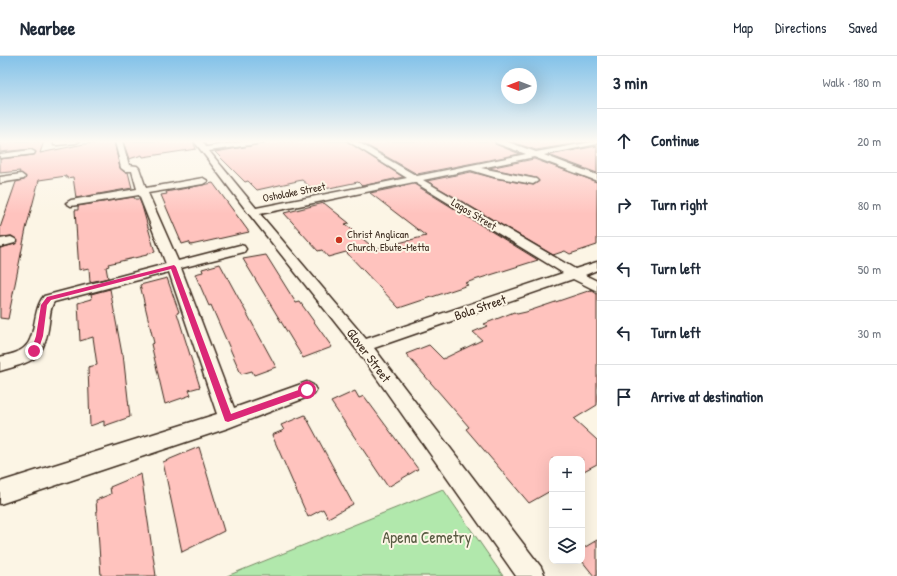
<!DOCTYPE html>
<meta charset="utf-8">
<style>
:root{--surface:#fff;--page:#f6f6f7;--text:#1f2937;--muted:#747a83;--line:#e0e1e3}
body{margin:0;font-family:"Patrick Hand",sans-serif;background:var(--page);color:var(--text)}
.controls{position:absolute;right:12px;bottom:12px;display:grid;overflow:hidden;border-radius:8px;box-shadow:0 4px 16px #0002}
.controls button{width:36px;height:36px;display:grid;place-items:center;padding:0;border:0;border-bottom:1px solid var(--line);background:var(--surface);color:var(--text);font:20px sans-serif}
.compass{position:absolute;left:501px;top:12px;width:36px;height:36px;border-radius:50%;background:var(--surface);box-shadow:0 4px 16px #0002;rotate:270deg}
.stop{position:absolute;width:12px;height:12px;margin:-9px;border:3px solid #db2777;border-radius:50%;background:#fff}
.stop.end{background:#db2777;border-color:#fff;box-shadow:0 1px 4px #0008}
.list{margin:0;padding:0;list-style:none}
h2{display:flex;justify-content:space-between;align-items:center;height:52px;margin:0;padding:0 16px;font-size:17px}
h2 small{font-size:13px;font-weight:400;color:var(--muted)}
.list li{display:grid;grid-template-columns:26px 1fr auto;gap:12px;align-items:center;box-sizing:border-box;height:64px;padding:0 16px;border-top:1px solid var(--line)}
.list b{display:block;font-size:15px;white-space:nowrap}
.list em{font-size:13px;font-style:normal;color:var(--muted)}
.icon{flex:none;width:22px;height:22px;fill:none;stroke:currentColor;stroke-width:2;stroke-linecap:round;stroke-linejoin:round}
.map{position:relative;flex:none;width:597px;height:520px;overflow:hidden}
header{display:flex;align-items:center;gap:24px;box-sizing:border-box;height:56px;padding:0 20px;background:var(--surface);border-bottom:1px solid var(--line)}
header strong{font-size:19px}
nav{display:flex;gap:22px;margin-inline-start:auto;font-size:14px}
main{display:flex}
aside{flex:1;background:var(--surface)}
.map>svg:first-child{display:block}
.green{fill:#b1e8ac;stroke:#768965}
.building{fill:#ffc3be;stroke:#3b2a1e}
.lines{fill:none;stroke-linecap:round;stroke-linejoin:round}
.street-casing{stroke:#3b2a1e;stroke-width:3}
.street{fill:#fcf5e5;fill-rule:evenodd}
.route{fill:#db2777}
.poi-dot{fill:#c8321e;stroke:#fcf5e5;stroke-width:1.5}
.labels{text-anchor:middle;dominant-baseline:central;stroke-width:4;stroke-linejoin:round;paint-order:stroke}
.far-street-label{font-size:11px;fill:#3b2a1e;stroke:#fcf5e5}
.far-poi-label{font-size:11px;fill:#3b2a1e;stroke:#fcf5e5;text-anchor:start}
.street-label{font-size:13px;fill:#3b2a1e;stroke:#fcf5e5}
.near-park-label{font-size:16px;fill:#585a42;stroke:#fcf5e5}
</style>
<header>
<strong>Nearbee</strong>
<nav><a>Map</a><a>Directions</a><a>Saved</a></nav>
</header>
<main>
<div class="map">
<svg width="597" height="520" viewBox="0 0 597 520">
<rect width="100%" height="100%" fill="#fcf5e5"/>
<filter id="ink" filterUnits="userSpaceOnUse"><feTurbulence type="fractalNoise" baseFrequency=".025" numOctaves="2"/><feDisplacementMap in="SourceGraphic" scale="8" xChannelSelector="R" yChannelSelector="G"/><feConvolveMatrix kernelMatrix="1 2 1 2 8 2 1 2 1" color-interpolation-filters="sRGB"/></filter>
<g filter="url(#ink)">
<!-- green -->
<path class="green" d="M 443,433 L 503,520 L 227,520 Z"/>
<!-- building -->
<g class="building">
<path d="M 5,85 L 44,85 L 40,97 L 84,88 L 114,85 L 120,112 L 124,116 L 128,116 L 132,132 L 76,142 L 73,121 L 66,122 L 66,120 L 39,124 L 26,173 L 8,263 L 0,262 L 0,192 L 15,188 L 18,185 L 12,180 L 0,181 L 0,172 L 16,126 L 24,124 L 26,121 L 19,117 L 20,115 L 0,117 L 0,103 L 34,99 L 36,96 L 31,93 L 0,96 L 0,86 Z"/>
<path d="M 123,85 L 193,85 L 196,93 L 143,101 L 142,99 L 129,103 Z"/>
<path d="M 266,85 L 347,85 L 403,121 L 362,130 L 358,126 L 315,135 L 302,124 L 257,134 L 248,125 L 245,126 L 215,96 L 262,88 Z"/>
<path d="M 359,85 L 495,85 L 495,88 L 520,98 L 417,118 Z"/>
<path d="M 509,85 L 590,85 L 536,94 Z"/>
<path d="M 597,90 L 597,117 L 549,99 Z"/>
<path d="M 534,103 L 597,126 L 597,189 L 570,198 L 565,195 L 553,199 L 427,125 L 471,116 L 494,122 L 534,129 L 539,125 L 536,122 L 489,112 Z"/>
<path d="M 213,127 L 249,176 L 191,189 L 189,186 L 182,188 L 161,139 L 167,138 L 166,136 Z"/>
<path d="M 414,128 L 538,204 L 465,227 L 468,229 L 399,252 L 346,196 L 328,201 L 322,194 L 318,195 L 284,157 L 324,147 L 349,167 L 345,168 L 375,193 L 426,180 L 370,137 Z"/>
<path d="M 134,141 L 135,143 L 139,143 L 142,150 L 155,196 L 147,198 L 147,199 L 108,208 L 109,210 L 106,211 L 108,222 L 90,226 L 89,212 L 79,214 L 75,154 L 78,154 L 78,150 Z"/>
<path d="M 266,199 L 296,247 L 300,246 L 332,291 L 303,302 L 243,203 Z"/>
<path d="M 220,208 L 276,311 L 254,319 L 252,315 L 241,318 L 211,249 L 209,250 L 195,218 L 203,216 L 202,213 Z"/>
<path d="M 167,222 L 179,256 L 177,257 L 200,331 L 189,334 L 191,339 L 165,348 L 151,288 L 154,287 L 140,229 Z"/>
<path d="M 110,233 L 122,298 L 123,298 L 130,361 L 104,370 L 104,365 L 90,370 L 88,311 L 97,309 L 93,281 L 80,285 L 78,247 L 92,243 L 91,238 Z"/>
<path d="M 591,234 L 597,238 L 597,349 L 574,363 L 597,384 L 597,408 L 582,416 L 582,403 L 552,403 L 552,434 L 529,447 L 466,373 L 469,371 L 406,298 L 429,289 L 443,303 L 482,284 L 473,276 L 487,270 L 484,268 L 514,256 L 517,258 L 526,256 Z"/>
<path d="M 355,335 L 359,342 L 364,340 L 418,413 L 388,431 L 331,346 Z"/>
<path d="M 305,359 L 353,448 L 328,462 L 323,453 L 308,461 L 272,379 L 284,374 L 281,369 Z"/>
<path d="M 199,391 L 224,475 L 182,496 L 163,406 Z"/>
<path d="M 141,418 L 156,520 L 101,520 L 96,444 L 111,438 L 110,431 Z"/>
<path d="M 597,484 L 597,520 L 594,520 L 582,505 L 582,493 Z"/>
</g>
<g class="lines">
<defs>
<g id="street">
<path d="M 54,85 L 80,85 L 76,87 L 57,89 L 54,89 Z"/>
<path d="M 115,85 L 122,85 L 129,109 L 137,110 L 139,112 L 146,132 L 203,122 L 208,125 L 203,128 L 148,137 L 178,205 L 240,189 L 244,190 L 246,193 L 244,196 L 181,212 L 234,352 L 307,326 L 313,329 L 316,334 L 313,339 L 228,372 L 0,448 L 0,426 L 217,358 L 169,216 L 54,246 C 50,252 50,260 49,267 C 44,305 33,305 0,315 L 0,301 C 7,299 15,298 21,294 C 38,285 31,255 44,240 L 166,208 L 139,139 L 71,150 L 66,147 L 71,144 L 137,133 L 132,115 L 125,115 L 121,112 Z"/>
<path d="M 194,85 L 202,85 L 206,91 L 248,85 L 265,85 L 262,87 L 209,95 L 256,152 L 407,122 L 348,85 L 356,85 L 417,120 L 526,98 L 496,87 L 496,85 L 505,85 L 536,96 L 597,85 L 597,88 L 544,99 L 597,119 L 597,125 L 534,101 L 481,112 L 536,123 L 538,125 L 533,128 L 494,121 L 471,114 L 423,124 L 575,213 L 597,206 L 597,214 L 585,219 L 597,225 L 597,235 L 573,223 L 374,292 L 541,511 L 545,520 L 516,520 L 357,294 L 249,158 ZM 414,126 L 563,217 L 366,283 L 260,158 Z"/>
<path d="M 31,94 L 35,96 L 34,98 L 0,102 L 0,98 Z"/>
<path d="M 21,118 L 25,121 L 24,123 L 0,127 L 0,121 Z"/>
<path d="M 11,181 L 15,183 L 17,185 L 15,187 L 0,191 L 0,183 Z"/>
</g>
</defs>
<!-- street casing -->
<use href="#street" class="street-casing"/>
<!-- street -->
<use href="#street" class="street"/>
</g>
</g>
<!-- sky -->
<linearGradient id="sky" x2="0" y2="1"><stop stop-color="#83c2e9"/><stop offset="0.54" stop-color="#fefaf3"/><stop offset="1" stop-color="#fefaf3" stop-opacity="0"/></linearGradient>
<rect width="597" height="158" fill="url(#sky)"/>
<!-- route -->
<path class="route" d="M 174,209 L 176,211 L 231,358 L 307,331 L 311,334 L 310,337 L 228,366 L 225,365 L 171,213 L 51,244 L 47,249 L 43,280 L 38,295 L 37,297 L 32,297 L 31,295 L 36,280 L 41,249 L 47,241 Z"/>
<!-- markers -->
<circle class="poi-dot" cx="339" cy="184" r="4"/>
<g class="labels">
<!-- far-street labels -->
<g class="far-street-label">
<text transform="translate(294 136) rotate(-11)">Osholake Street</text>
<text transform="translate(474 158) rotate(31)">Lagos Street</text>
</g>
<!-- far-poi labels -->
<g class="far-poi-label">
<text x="347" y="178">Christ Anglican<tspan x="347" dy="13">Church, Ebute-Metta</tspan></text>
</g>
<!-- street labels -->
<g class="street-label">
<text transform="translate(480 251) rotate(-19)">Bola Street</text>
<text transform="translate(369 299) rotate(53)">Glover Street</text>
</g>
<!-- near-park labels -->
<g class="near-park-label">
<text x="427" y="481">Apena Cemetry</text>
</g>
</g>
</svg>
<div class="controls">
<button>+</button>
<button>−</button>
<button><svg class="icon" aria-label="layers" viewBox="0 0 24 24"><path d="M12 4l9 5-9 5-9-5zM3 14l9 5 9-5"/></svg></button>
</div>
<svg class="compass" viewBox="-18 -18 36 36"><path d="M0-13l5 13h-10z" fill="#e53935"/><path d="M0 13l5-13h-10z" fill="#747a83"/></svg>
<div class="stop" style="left:307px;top:334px"></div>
<div class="stop end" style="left:34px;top:295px"></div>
</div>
<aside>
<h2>3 min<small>Walk · 180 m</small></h2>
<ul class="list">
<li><svg class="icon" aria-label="ahead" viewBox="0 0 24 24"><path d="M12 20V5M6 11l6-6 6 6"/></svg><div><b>Continue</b></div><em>20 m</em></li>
<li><svg class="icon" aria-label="right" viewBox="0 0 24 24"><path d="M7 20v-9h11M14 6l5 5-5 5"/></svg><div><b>Turn right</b></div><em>80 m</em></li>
<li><svg class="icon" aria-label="left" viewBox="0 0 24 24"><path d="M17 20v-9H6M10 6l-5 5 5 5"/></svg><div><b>Turn left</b></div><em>50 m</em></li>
<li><svg class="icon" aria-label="left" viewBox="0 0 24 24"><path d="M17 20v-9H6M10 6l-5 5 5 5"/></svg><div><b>Turn left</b></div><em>30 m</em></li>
<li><svg class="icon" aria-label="arrive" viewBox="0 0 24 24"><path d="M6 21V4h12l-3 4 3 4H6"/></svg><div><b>Arrive at destination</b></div></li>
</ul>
</aside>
</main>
